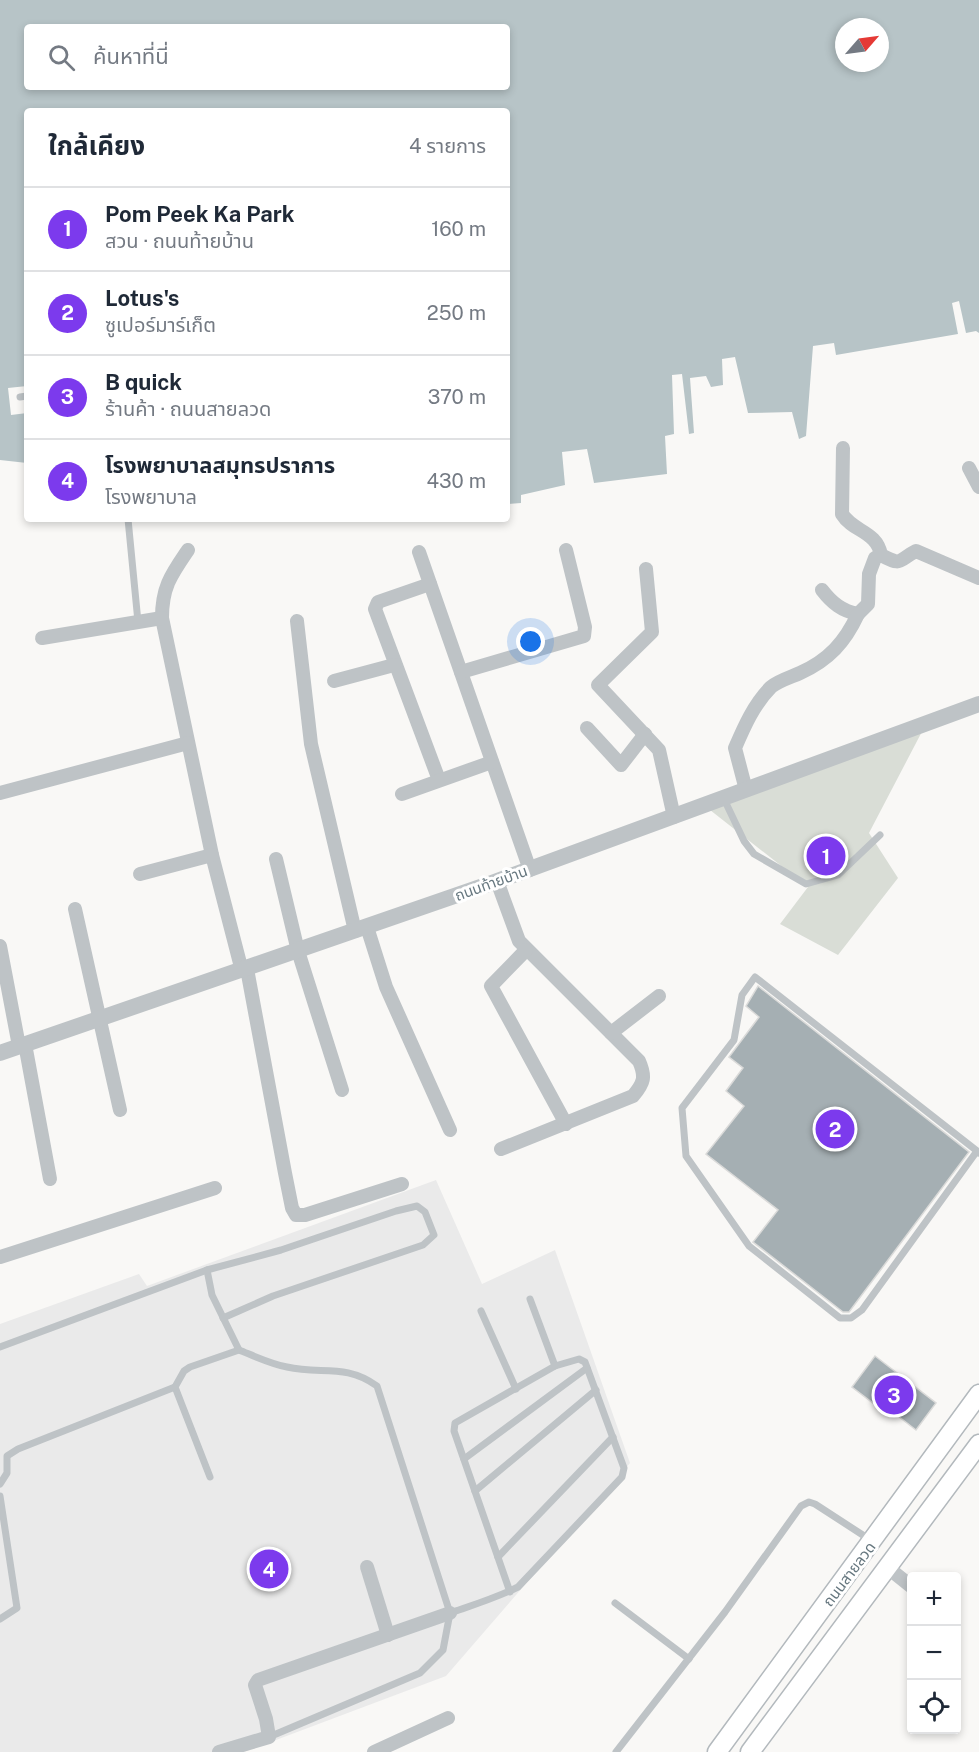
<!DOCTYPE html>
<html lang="th">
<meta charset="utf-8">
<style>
:root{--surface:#fff;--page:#f6f6f7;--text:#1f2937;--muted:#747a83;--line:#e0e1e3;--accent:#7c3aed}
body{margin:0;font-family:"Public Sans","Noto Sans Thai",sans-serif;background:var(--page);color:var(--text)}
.controls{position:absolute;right:18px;bottom:18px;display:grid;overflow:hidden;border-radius:6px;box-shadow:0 3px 9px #0003}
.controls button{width:54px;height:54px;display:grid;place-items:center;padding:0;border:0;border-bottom:2px solid var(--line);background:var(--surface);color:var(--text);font:30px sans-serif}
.compass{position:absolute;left:835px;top:18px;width:54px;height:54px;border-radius:50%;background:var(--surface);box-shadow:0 3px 9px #0003;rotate:62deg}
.you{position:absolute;left:531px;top:642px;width:21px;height:21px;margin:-15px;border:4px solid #fff;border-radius:50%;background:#1a73e8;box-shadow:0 0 0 9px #1a73e833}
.badge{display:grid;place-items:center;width:39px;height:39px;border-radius:50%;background:var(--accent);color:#fff;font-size:20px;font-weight:700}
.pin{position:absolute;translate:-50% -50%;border:3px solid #fff;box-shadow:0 2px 6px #0006}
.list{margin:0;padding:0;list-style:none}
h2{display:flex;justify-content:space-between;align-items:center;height:78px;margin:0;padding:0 24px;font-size:26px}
h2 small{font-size:20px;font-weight:400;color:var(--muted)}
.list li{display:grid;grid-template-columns:39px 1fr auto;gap:18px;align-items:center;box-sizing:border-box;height:84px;padding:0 24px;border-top:2px solid var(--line)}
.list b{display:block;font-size:22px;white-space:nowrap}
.list p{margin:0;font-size:20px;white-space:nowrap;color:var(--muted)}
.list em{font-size:20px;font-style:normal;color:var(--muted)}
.icon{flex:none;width:33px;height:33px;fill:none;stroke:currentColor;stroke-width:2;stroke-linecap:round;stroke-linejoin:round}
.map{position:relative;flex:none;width:979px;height:1752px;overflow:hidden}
.search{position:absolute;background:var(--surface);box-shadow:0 3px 9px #0003;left:24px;top:24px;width:486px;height:66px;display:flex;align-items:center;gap:15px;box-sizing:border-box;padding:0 21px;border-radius:6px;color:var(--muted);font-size:22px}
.panel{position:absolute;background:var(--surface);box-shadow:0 3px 9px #0003;left:24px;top:108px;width:486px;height:414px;border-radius:6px}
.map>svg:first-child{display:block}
.built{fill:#eaeaea}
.green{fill:#d9ddd6}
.water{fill:#b7c4c7;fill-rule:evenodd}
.building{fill:#a5afb3;stroke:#dadad9;stroke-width:1.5}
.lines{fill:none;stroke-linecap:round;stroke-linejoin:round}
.secondary-casing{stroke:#b3b9bd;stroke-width:21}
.service{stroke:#bec3c6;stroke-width:7}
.minor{stroke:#bec3c6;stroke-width:14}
.tertiary{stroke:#bec3c6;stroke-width:16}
.secondary{stroke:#fff;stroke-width:18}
.labels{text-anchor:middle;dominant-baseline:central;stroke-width:6;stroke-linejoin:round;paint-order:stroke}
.street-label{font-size:15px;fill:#66777f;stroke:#fff}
</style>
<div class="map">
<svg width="979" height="1752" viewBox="0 0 979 1752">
<rect width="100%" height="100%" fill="#f9f8f6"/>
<!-- built -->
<path class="built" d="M 436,1180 L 482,1284 L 555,1250 L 630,1463 L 446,1676 L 244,1752 L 0,1752 L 0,1324 L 139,1274 L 147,1286 Z"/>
<!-- green -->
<path class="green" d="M 927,722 L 869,833 L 898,878 L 838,955 L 780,924 L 808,887 L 705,806 Z"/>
<!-- water -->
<path class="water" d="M 0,0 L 979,0 L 979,333 L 976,331 L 966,333 L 959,301 L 952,303 L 958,334 L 836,355 L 834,343 L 813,346 L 806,436 L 799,439 L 792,412 L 748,413 L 735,357 L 722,359 L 723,385 L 711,387 L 706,376 L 690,378 L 694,433 L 689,434 L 682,374 L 672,375 L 674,434 L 665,436 L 667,474 L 594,483 L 587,449 L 562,452 L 565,485 L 521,495 L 521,503 L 507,504 L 507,111 L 27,111 L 27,386 L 8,388 L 11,415 L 27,413 L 27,463 L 0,460 ZM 27,27 L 507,27 L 507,87 L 27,87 ZM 844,27 L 880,27 L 880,63 L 844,63 Z"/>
<!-- building -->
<g class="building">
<path d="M 758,986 L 969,1152 L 849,1312 L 843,1312 L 753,1242 L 778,1210 L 706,1154 L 744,1106 L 726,1091 L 743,1068 L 729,1057 L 759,1017 L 746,1006 Z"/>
<path d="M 875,1356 L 936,1403 L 916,1430 L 885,1406 L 882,1410 L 852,1387 Z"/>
</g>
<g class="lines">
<defs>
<g id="secondary">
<path d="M 717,1752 L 979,1394"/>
<path d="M 750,1752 L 979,1444"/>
</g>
</defs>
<!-- secondary casing -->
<use href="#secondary" class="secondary-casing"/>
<!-- service -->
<g class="service">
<path d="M 20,397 L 27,396"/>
<path d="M 128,519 L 138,622"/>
<path d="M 724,799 L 744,841 L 754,854 L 806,884 L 838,875 L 880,835"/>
<path d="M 977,1151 L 862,1310 L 851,1318 L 840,1318 L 749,1246 L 686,1156 L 682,1108 L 734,1040 L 742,995 L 755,977 L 977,1151 L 979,1153"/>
<path d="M 207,1270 L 212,1295 L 239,1350 C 254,1356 271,1364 287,1367 C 321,1375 345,1363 377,1386 L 450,1613 L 443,1650 L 420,1673 L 269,1737"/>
<path d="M 530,1299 L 555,1366"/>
<path d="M 481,1311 L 516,1389"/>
<path d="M 0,1347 L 207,1270 L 281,1250 L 396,1211 L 417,1206 L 425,1212 L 434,1235 L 423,1245 L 273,1296 L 223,1318"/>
<path d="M 175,1387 L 210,1477"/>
<path d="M 464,1459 L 587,1368"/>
<path d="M 0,1484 L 7,1473 L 7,1456 L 18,1449 L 175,1387 L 184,1371 L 190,1367 L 239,1350"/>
<path d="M 475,1491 L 596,1390"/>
<path d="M 0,1496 L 17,1608 L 0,1619"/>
<path d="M 498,1557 L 613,1437"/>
<path d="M 615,1603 L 689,1659"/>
<path d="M 450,1613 C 473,1605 496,1598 518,1587 L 622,1477 L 624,1468 L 585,1362 L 579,1359 L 555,1366 L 455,1423 L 454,1431 L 510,1592"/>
<path d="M 616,1752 L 725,1612 L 801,1506 L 809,1502 L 815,1504 L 872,1541"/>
</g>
<!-- minor -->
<g class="minor">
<path d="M 843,448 L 842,514 C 853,532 877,531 881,555"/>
<path d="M 969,468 L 979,487"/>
<path d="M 188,550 C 171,575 162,587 162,618 L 212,855 L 242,971"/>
<path d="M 419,552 L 530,870"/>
<path d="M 646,569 L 652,632 L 598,685 L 659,750 L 674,817"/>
<path d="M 430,584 L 378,602 L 375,609 L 439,780"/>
<path d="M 822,590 C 832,603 842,611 858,614 L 868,604 L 869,574 L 875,558 L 881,555 C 903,567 898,560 916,551 L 979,578"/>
<path d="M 297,621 L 311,744 L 355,931"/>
<path d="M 42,638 L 162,618"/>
<path d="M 461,672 L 584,636 L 585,627 L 566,550"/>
<path d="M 334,681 L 394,665"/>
<path d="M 587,728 L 621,765 L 645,734"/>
<path d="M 746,790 L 735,748 C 744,727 754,704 771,687 C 778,681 791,677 800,673 C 829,660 845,642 858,614"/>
<path d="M 0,793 L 188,743"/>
<path d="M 402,794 L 492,762"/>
<path d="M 276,859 L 298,951 L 342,1090"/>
<path d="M 140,874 L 212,855"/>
<path d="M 497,881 L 519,941 L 639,1061 C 646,1077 644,1083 633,1096 L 501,1149"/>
<path d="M 75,909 L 120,1110"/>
<path d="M 367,927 L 386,987 L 450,1130"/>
<path d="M 0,946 L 19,1046"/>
<path d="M 526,950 L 491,986 L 566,1124"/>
<path d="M 247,969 L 285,1173 L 292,1208 L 296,1215 L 305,1215 L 402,1184"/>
<path d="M 611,1033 L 659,996"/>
<path d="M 25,1044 L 50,1179"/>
<path d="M 0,1257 L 215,1188"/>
<path d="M 367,1567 L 388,1635"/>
<path d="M 887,1567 L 912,1587"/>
<path d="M 219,1752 L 269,1737 L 266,1719 L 255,1685 L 258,1680 L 450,1613"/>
<path d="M 374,1752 L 448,1718"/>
</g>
<!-- tertiary -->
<path class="tertiary" d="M 0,1053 L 489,884 L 979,704"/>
<!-- secondary -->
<use href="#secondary" class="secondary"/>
</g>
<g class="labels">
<!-- street labels -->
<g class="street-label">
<text transform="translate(491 883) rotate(-20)">ถนนท้ายบ้าน</text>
<text transform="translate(849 1574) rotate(-53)">ถนนสายลวด</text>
</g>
</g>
</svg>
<div class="controls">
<button>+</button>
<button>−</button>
<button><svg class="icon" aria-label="locate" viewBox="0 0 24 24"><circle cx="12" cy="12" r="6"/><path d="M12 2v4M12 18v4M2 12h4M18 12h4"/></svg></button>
</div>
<svg class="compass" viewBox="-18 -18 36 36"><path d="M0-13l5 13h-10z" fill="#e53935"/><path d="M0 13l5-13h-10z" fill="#747a83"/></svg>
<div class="you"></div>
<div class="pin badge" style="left:826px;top:856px">1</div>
<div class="pin badge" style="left:835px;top:1129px">2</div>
<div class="pin badge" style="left:894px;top:1395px">3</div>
<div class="pin badge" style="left:269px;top:1569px">4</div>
<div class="search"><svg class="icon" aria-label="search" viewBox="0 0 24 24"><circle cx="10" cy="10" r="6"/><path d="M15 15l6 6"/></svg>ค้นหาที่นี่</div>
<section class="panel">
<h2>ใกล้เคียง<small>4 รายการ</small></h2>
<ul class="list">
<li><span class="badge">1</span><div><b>Pom Peek Ka Park</b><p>สวน · ถนนท้ายบ้าน</p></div><em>160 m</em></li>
<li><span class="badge">2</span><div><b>Lotus's</b><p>ซูเปอร์มาร์เก็ต</p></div><em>250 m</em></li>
<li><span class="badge">3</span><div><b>B quick</b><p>ร้านค้า · ถนนสายลวด</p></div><em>370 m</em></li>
<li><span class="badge">4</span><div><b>โรงพยาบาลสมุทรปราการ</b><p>โรงพยาบาล</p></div><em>430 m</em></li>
</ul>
</section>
</div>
